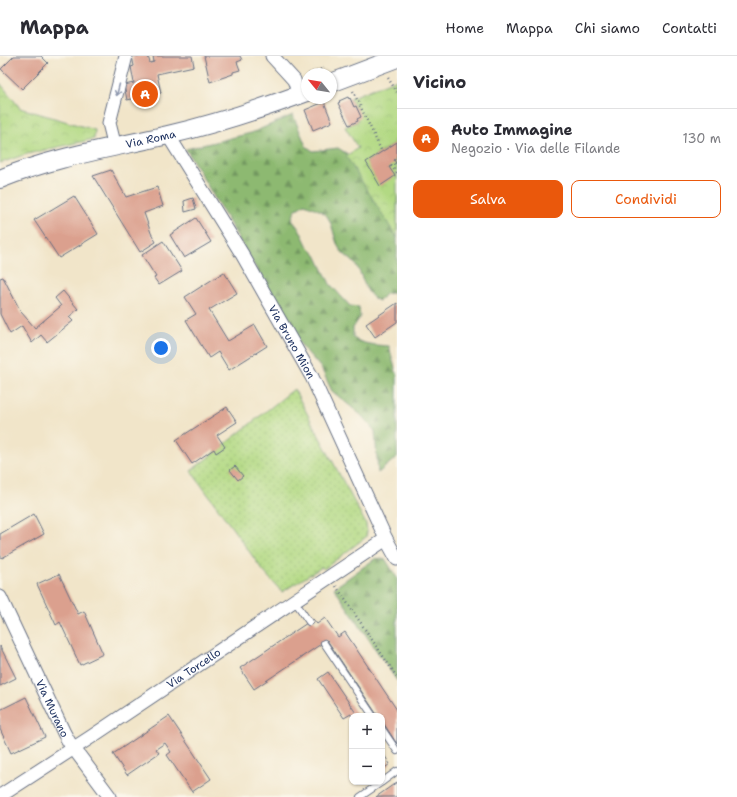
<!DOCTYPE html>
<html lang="it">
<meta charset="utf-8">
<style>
:root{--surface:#fff;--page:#f2f2f3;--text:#2b2b33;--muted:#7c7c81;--line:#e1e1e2;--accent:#ea580c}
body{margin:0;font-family:"Shantell Sans",sans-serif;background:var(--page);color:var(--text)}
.controls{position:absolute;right:12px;bottom:12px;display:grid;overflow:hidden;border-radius:8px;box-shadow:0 1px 3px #0004}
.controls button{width:36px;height:36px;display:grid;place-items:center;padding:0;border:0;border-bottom:1px solid var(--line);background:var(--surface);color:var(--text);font:20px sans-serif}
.compass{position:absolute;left:301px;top:12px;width:36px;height:36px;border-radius:50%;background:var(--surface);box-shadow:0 1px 3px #0004;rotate:300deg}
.you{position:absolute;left:161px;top:292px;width:14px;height:14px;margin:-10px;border:3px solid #fff;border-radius:50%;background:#1a73e8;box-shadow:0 0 0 6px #1a73e833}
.badge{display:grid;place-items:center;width:26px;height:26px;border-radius:50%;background:var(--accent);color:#fff;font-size:13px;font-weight:700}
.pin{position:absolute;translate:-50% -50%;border:2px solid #fff;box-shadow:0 1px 4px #0006}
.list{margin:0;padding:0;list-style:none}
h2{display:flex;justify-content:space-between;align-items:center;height:52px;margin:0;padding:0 16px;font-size:17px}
h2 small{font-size:13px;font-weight:400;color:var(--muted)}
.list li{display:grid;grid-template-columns:26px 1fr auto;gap:12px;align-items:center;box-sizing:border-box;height:60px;padding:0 16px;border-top:1px solid var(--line)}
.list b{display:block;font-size:15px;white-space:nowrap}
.list p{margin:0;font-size:13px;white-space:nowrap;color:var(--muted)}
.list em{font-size:13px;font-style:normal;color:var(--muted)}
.actions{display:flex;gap:8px;padding:12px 16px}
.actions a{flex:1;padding:9px 0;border:1px solid var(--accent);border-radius:8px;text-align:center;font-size:14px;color:var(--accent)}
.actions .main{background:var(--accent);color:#fff}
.map{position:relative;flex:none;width:397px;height:741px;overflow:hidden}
header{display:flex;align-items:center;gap:24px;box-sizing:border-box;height:56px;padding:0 20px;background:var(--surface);border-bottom:1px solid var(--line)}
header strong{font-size:19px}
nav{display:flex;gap:22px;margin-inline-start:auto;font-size:14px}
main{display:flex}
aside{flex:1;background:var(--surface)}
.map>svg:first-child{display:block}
.grass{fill:url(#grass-dots);stroke:#668470}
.forest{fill:url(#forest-firs);stroke:#547468}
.park{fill:url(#park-crowns);stroke:#668470}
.building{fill:#dba08e}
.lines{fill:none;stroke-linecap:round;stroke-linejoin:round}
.lane-casing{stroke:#666f83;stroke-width:8}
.street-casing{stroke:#666f83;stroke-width:15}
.secondary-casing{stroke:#666f83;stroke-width:20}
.path{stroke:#666f83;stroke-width:2.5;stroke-dasharray:1 3;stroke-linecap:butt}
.lane{stroke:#fff;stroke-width:6}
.street{stroke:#fff;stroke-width:13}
.secondary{stroke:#fff;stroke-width:18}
.oneway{stroke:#8d97ae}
.labels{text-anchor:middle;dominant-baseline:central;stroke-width:4;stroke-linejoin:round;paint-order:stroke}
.street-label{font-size:11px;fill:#1b2f5e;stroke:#fbf7ec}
</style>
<header>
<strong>Mappa</strong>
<nav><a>Home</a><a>Mappa</a><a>Chi siamo</a><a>Contatti</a></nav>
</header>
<main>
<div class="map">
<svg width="397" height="741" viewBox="0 0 397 741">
<defs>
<pattern id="grass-dots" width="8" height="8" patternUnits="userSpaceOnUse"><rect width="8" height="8" fill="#b2d983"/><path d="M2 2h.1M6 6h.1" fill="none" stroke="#98bb74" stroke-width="1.8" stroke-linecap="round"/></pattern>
<pattern id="forest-firs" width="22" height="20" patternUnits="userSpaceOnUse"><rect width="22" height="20" fill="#8db971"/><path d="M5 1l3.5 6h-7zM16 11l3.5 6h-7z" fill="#729760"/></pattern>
<pattern id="park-crowns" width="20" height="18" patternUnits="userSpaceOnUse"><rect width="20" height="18" fill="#b2d983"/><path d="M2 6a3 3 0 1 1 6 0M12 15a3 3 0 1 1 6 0" fill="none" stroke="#98bb74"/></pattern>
</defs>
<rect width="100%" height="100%" fill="#fbf7ec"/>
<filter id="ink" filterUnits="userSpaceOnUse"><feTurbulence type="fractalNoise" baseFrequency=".025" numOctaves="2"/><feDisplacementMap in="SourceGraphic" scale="8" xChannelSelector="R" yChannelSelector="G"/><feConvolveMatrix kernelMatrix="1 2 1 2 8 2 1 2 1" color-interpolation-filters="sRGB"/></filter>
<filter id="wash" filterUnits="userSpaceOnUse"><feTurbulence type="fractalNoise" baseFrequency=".012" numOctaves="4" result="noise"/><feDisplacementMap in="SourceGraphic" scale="16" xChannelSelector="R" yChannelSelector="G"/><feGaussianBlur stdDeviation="0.9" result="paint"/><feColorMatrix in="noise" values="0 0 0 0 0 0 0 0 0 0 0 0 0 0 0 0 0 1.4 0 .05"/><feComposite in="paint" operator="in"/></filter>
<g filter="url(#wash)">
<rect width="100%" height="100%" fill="#f1e5c9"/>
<!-- grass -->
<path class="grass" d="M 294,333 L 366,468 L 367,475 L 366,481 L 324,513 L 322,511 L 282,536 L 264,516 L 191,415 Z"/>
<!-- forest -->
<g class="forest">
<path d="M 293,59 L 306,90 L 313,95 L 338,92 L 354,102 L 397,141 L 397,236 L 385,238 L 379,245 C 364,239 364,221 356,209 C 352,203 343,199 339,192 C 334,182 333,169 327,160 C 322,154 311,151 305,148 L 295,154 L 292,164 L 300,174 L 308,191 L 316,199 L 330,228 L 350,250 L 359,251 L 360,261 L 353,272 L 353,282 C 364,289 377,289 389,290 L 397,320 L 397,401 L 378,417 L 375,375 L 361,359 L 332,335 L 321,312 L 301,289 L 186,93 L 251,77 Z"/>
<path d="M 376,502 L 386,504 L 397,522 L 397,625 L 334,532 Z"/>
</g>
<!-- park -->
<g class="park">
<path d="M 397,23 L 397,86 L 366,106 L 389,111 L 397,102 L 397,182 L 346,100 L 358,92 L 345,71 L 358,65 L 356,50 L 354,51 L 350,42 Z"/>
<path d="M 0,27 L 20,52 L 95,74 L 94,83 L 27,98 L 0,107 Z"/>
</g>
<g id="blocks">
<!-- building -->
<g class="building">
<path d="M 14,0 L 41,0 L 48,7 L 22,33 L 1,13 Z"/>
<path d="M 132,0 L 148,0 L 150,7 L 154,6 L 153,0 L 192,0 L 194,10 L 157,18 L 161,37 L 127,44 L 124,29 L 134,27 L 131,11 L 134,10 Z"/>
<path d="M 204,0 L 240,0 L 242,4 L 237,6 L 240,14 L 233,16 L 233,18 L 210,26 Z"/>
<path d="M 348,41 L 349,43 L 350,42 L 354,51 L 356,50 L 361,61 L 357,63 L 358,65 L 349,69 L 338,47 L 340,46 L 339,45 Z"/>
<path d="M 324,46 L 332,66 L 313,74 L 305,54 Z"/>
<path d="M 397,86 L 397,102 L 394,104 L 396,107 L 389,111 L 395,120 L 380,130 L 366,106 Z"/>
<path d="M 111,114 L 126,141 L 157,131 L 163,150 L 144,157 L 151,177 L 156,186 L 140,196 L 93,120 Z"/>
<path d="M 74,140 L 98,178 L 59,202 L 34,164 Z"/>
<path d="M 193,142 L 196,153 L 185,156 L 184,145 Z"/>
<path d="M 196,162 L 211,186 L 184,202 L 170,179 Z"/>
<path d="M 163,185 L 182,215 L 159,229 L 154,222 L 156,221 L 142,199 Z"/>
<path d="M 224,216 L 237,237 L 209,254 L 228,285 L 255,269 L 267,290 L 229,314 L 218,296 L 209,302 L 186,264 L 196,258 L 185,241 Z"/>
<path d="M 3,221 L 21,256 L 35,272 L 61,250 L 55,242 L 63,235 L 78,253 L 69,261 L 73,265 L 47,286 L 41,279 L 32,287 L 22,270 L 10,278 L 0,258 L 0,222 Z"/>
<path d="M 397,247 L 397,266 L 375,281 L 366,268 Z"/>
<path d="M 227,351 L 237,366 L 217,379 L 225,391 L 216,397 L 214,393 L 192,408 L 176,384 Z"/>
<path d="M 235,410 L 243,420 L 238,424 L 230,414 Z"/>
<path d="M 34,458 L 44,478 L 2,502 L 0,499 L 0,478 Z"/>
<path d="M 59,518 L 78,558 L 84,555 L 103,598 L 80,609 L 60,566 L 56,569 L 37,528 Z"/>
<path d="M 325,562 L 338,581 L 345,576 L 397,654 L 397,688 L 382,665 L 382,660 L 378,660 L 327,584 L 254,633 L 240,612 L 313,563 L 317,568 Z"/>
<path d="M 0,590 L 16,622 L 0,630 Z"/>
<path d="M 328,616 L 358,660 L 352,660 L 351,658 L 344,662 L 318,623 Z"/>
<path d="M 26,641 L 45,681 L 11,697 L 0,673 L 0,654 Z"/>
<path d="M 169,660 L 211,723 L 192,736 L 167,699 L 171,696 L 165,687 L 156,693 L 159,697 L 127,719 L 113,698 Z"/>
<path d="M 382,696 L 390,708 L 382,714 Z"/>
<path d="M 397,726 L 397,741 L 376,741 Z"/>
</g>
</g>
</g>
<g filter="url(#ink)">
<use href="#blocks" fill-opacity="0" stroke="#666f83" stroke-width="1"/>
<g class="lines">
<defs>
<g id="lane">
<path d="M 294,544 L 309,566"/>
<path d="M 324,587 L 373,660"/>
<path d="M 382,673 L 397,695"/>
<path d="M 382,726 L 397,715"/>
<path d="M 360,741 L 382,726"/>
</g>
<g id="street">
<path d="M 272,0 L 294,24 L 299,39"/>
<path id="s1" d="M 168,79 L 242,198 L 312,321 L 386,483 L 397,503"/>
<path d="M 115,91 L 109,67 L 126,0"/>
<path id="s2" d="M 0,541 L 64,677 L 69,686 L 110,741"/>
<path id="s3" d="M 0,740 L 91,681 L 386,483"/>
</g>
<g id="secondary">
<path d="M 331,27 L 397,2"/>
<path id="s4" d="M 0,123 C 53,101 112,92 168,79 C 215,68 261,53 307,36"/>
</g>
</defs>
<!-- lane casing -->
<use href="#lane" class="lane-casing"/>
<!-- street casing -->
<use href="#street" class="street-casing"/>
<!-- secondary casing -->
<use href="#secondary" class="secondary-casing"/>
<!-- path -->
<g class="path">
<path d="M 309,18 L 324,12"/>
<path d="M 388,22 L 397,36"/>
<path d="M 353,35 L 382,96"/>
<path d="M 391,110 L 397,117"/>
<path d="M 336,530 L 397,621"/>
</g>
<!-- lane -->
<use href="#lane" class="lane"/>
<!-- street -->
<use href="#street" class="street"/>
<!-- secondary -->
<use href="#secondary" class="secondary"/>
</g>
<!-- one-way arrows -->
<defs><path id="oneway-shaft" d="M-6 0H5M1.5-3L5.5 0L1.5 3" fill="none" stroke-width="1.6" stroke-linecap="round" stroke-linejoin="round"/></defs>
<use class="oneway" href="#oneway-shaft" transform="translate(118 34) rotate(104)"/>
</g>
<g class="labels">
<!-- street labels -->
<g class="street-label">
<text stroke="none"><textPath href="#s4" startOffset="156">Via Roma</textPath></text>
<text stroke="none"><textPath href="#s1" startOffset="241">Via Bruno Mion</textPath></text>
<text stroke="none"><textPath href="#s3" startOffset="232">Via Torcello</textPath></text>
<text stroke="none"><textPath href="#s2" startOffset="123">Via Murano</textPath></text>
</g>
</g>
</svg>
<div class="controls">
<button>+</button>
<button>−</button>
</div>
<svg class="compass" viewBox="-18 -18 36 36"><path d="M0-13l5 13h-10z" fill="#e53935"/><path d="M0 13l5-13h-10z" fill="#7c7c81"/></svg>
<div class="you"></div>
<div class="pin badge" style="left:145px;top:38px">A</div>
</div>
<aside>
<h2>Vicino<small></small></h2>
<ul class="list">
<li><span class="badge">A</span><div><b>Auto Immagine</b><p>Negozio · Via delle Filande</p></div><em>130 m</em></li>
</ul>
<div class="actions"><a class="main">Salva</a><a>Condividi</a></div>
</aside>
</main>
